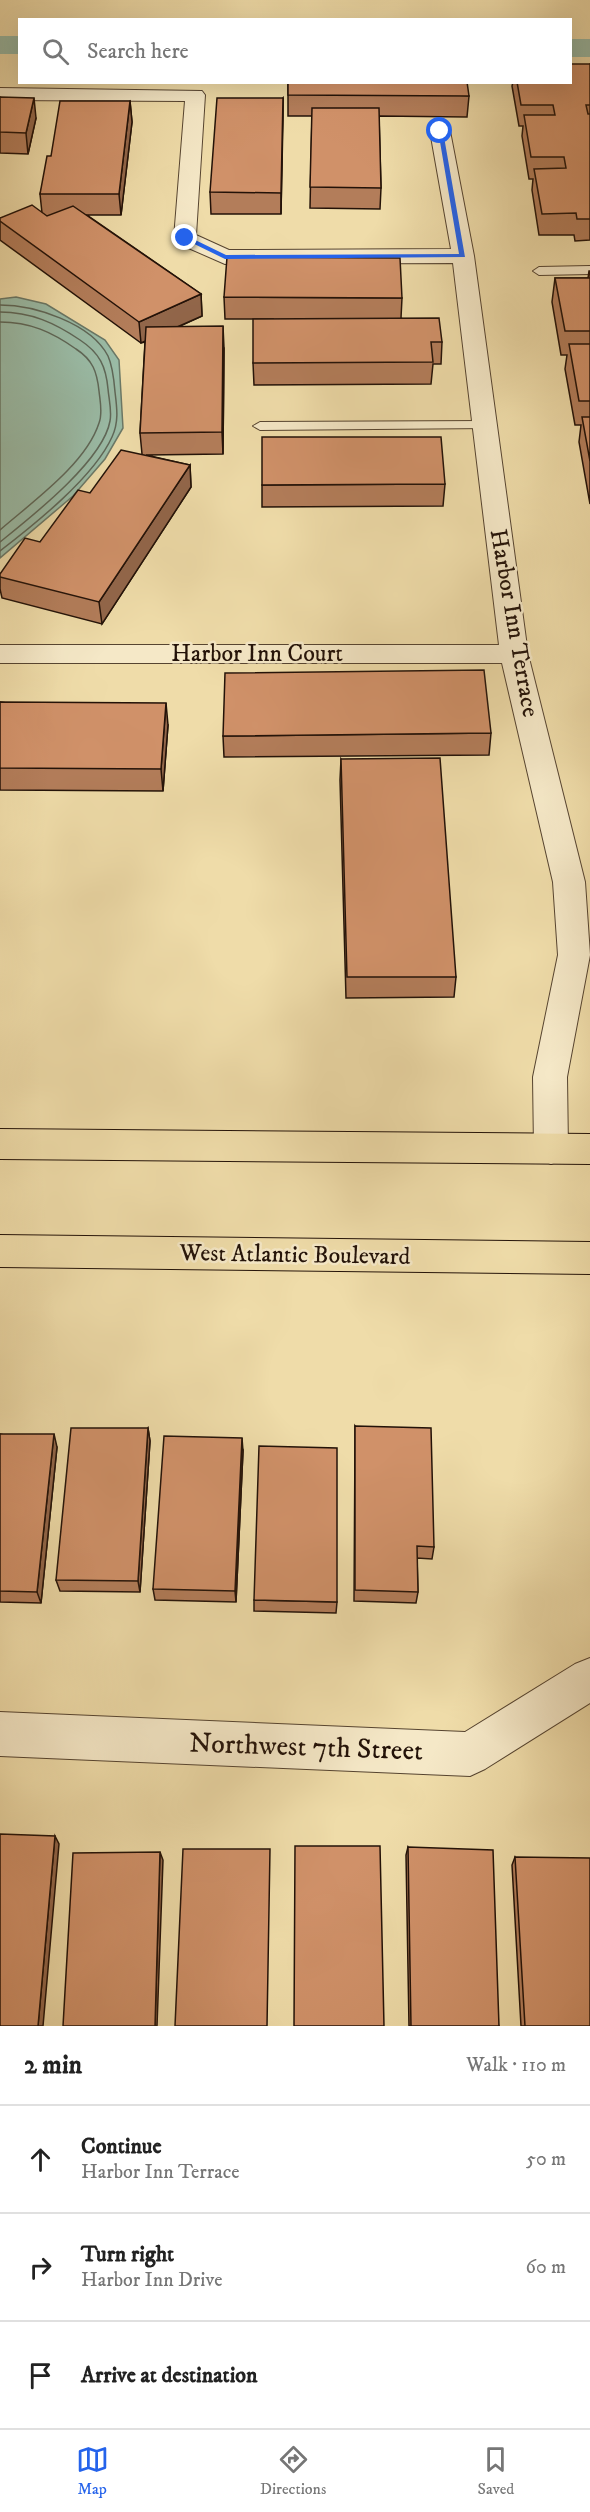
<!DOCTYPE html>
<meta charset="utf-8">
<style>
:root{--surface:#fff;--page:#f2f2f2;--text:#222;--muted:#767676;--line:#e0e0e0;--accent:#2563eb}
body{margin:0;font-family:"IM FELL DW Pica",serif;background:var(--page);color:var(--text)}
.stop{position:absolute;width:18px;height:18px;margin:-14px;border:4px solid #2563eb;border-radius:50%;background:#fff}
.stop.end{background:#2563eb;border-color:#fff;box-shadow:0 2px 6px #0008}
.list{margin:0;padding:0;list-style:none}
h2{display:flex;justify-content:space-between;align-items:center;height:78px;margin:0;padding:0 24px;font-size:26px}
h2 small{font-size:20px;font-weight:400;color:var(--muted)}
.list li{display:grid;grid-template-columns:39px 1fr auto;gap:18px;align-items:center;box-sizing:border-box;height:108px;padding:0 24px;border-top:2px solid var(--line)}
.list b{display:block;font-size:22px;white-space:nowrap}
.list p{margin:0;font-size:20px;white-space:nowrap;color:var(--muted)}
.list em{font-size:20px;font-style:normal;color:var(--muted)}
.icon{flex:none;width:33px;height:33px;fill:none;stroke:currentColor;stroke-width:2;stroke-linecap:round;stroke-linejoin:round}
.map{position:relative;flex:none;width:590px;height:2026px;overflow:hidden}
.search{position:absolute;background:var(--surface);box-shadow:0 6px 24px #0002;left:18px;right:18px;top:18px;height:66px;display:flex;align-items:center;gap:15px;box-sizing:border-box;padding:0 21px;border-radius:0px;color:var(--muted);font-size:22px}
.sheet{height:402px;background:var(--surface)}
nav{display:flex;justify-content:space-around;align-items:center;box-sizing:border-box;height:84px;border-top:2px solid var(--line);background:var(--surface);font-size:16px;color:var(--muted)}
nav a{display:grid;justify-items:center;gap:3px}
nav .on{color:var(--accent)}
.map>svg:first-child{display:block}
.water{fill:#9abca7;stroke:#6a7867;stroke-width:1.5}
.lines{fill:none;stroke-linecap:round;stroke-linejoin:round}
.shore{stroke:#5e6758;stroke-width:1.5}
.canal{fill:#9abca7;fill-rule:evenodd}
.lane-casing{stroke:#564430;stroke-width:2}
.street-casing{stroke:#564430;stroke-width:2}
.primary-casing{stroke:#231208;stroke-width:2}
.lane{fill:#f5e8c7;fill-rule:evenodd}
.street{fill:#f5e8c7;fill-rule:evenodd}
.primary{fill:#efdca9;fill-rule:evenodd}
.wall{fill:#b37d5a;stroke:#231208;stroke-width:1.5}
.shaded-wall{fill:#92664a;stroke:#231208;stroke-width:1.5}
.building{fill:#d09169;stroke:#231208;stroke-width:1.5}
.route{fill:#2563eb}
.labels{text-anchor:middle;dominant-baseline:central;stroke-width:5;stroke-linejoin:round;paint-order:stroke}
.street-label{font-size:24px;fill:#231208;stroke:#f5e8c7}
.near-street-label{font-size:28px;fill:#231208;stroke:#f5e8c7}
</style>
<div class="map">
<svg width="590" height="2026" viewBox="0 0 590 2026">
<rect width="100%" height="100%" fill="#efdca9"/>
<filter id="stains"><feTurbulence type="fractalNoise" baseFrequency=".00333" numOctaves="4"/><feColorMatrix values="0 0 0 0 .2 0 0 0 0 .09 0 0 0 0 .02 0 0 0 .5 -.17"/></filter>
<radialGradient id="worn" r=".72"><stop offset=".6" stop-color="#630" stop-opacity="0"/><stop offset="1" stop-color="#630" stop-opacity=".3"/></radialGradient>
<!-- water -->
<path class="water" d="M 16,297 L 46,304 L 105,340 L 119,360 L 123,428 L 105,459 L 73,496 L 0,558 L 0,299 Z"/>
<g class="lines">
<!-- shore -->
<g class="shore">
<path d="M 0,305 C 34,305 91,323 108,356 C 113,367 114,380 115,392 C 117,408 119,422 112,437 C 94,477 35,524 0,551"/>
<path d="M 0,312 C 31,312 55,323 80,340 C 100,353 106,367 108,389 C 109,400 112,411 110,421 C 103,461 31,517 0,542"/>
<path d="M 0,322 C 30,322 52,332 76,349 C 93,360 97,372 99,391 C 100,401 103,413 99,423 C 86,464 32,502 0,530"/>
</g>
<!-- canal -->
<g class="canal">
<rect x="0" y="36" width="20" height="18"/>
<rect x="570" y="39" width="20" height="18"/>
</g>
<defs>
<g id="lane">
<path d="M 590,266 L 590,274 L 539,275 L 533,271 L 539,267 Z"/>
<path d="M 485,421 L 492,425 L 490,428 L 260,430 L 253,426 L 260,422 Z"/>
</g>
<g id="street">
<path d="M 0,88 L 202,91 L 205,95 L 196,235 L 229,250 L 451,249 L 430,131 L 433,127 L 440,125 L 447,127 L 450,131 L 474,256 L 528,654 L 585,882 L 590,955 L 567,1077 L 568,1149 L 563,1159 L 551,1164 L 539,1159 L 534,1149 L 533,1077 L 558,955 L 553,882 L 502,663 L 0,663 L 0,645 L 499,645 L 453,263 L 225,264 L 177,243 L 174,238 L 185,101 L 0,100 Z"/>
<path d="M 590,1658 L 590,1703 L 485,1769 L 470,1776 L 0,1756 L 0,1712 L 465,1732 L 575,1664 Z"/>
</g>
<g id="primary">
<path d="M 0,1129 L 590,1134 L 590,1164 L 0,1159 Z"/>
<path d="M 0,1235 L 590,1242 L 590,1274 L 0,1267 Z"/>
</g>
</defs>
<!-- lane casing -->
<use href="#lane" class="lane-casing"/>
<!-- street casing -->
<use href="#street" class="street-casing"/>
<!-- primary casing -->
<use href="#primary" class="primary-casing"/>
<!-- lane -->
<use href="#lane" class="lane"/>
<!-- street -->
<use href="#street" class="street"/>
<!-- primary -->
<use href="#primary" class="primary"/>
</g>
<!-- wall -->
<g class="wall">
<path d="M 590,64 L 590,240 L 575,241 L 574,235 L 539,235 L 532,190 L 533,179 L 529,179 L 522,136 L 523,126 L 519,126 L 512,86 L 513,82 L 570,82 Z"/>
<path d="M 288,82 L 469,96 L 467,117 L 379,116 L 381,188 L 380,209 L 310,208 L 312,116 L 288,116 Z"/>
<path d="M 0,97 L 36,118 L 28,154 L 0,153 Z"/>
<path d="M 283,98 L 281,214 L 211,214 L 210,192 Z"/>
<path d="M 130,101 L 132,122 L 121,215 L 87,215 L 201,294 L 202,316 L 178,327 L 224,348 L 223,454 L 146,455 L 190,465 L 191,487 L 102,624 L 2,598 L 0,589 L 0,574 L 40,542 L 90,493 L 142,454 L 140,433 L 145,342 L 141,343 L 0,240 L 0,218 L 42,213 L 40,194 L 51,156 Z"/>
<path d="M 589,271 L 590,271 L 590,504 L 579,442 L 581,425 L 575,425 L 565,369 L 567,355 L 561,355 L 552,302 L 555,278 L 588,278 Z"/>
<path d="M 224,297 L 402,298 L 401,318 L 442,342 L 441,364 L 433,364 L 431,384 L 254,385 L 253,363 L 273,319 L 225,319 Z"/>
<path d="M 445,484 L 443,506 L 262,507 L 262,485 Z"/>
<path d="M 0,702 L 168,725 L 163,791 L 0,790 Z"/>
<path d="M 491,733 L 489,755 L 224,757 L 223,736 Z"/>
<path d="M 341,759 L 456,977 L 454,997 L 346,998 L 340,780 Z"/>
<path d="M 355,1426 L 434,1547 L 432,1559 L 417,1558 L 418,1592 L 416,1603 L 354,1601 L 355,1439 Z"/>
<path d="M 148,1428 L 150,1441 L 140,1592 L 60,1591 L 56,1580 Z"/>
<path d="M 0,1434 L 57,1447 L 41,1603 L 0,1602 Z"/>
<path d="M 243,1451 L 236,1602 L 155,1600 L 153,1589 Z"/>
<path d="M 254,1600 L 337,1602 L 336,1613 L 254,1611 Z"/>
<path d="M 408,1847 L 499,2026 L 409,2026 L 406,1855 Z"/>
<path d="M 515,1857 L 590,2026 L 521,2026 L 512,1865 Z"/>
</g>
<!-- shaded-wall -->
<g class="shaded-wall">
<path d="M 34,98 L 36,118 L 28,154 L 26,133 Z"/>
<path d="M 283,98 L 283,119 L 281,214 L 281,193 Z"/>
<path d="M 130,101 L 132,122 L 121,215 L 119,194 Z"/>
<path d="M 201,294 L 202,316 L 141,343 L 139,322 Z"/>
<path d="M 223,326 L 224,348 L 223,454 L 222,432 Z"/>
<path d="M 190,465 L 191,487 L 102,624 L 99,602 Z"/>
<path d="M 166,703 L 168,725 L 163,791 L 161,769 Z"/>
<path d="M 148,1428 L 150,1441 L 140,1592 L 138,1581 Z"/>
<path d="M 54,1434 L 57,1447 L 41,1603 L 37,1592 Z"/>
<path d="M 242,1438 L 243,1451 L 236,1602 L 235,1591 Z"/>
<path d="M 55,1836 L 59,1844 L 43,2026 L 38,2026 Z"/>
<path d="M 160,1852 L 163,1860 L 157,2026 L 155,2026 Z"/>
</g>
<!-- building -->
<g class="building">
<path d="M 570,64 L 590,64 L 590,105 L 586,105 L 588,114 L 590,114 L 590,219 L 577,219 L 576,213 L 542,214 L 534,169 L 566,168 L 564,157 L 531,157 L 524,115 L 555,115 L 553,105 L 521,105 L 517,82 L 570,82 Z"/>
<path d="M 288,82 L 467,82 L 469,96 L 288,95 Z"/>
<path d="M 0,97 L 34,98 L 26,133 L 0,132 Z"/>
<path d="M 217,98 L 283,98 L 281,193 L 210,192 Z"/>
<path d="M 60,101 L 130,101 L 119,194 L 40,194 L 47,156 L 51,156 Z"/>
<path d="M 312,108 L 379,108 L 381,188 L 310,187 Z"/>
<path d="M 32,205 L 47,216 L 73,206 L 201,294 L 139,322 L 0,221 L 0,218 Z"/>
<path d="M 227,257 L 400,258 L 402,298 L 224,297 Z"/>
<path d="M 555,278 L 590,278 L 590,331 L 565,331 Z"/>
<path d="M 439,318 L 442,342 L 431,342 L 433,362 L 253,363 L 253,319 Z"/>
<path d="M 223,326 L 222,432 L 140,433 L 146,327 Z"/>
<path d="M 569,344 L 590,344 L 590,401 L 579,401 Z"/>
<path d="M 582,417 L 590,417 L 590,461 Z"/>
<path d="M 262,437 L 441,437 L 445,484 L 262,485 Z"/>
<path d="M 121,450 L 190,465 L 99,602 L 0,577 L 0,574 L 25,538 L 40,542 L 78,490 L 90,493 Z"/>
<path d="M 484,670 L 491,733 L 223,736 L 225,673 Z"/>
<path d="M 0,702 L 166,703 L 161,769 L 0,768 Z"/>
<path d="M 440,758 L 456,977 L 347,977 L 341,759 Z"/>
<path d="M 355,1426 L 431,1428 L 434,1547 L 417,1546 L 418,1592 L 355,1590 Z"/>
<path d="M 71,1428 L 148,1428 L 138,1581 L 56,1580 Z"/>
<path d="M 0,1434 L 54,1434 L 37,1592 L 0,1591 Z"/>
<path d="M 164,1436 L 242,1438 L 235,1591 L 153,1589 Z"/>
<path d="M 259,1446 L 337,1448 L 337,1602 L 254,1600 Z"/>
<path d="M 0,1834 L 55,1836 L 38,2026 L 0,2026 Z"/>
<path d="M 295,1846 L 380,1846 L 384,2026 L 294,2026 Z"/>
<path d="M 408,1847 L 493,1850 L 499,2026 L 411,2026 Z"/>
<path d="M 183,1849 L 270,1849 L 267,2026 L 175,2026 Z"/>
<path d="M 160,1852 L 155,2026 L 63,2026 L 73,1853 Z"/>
<path d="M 515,1857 L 590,1858 L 590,2026 L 525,2026 Z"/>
</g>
<!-- route -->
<path class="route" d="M 438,130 L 443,131 L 465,257 L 225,259 L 182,238 L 187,236 L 226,255 L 459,254 Z"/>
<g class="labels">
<!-- street labels -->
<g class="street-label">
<text transform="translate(514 623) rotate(80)">Harbor Inn Terrace</text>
<text x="257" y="654">Harbor Inn Court</text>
<text transform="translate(295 1255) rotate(1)">West Atlantic Boulevard</text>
</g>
<!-- near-street labels -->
<g class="near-street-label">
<text transform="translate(306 1747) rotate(2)">Northwest 7th Street</text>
</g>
</g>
<rect width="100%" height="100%" filter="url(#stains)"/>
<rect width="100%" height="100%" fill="url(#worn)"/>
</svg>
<div class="stop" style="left:440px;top:131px"></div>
<div class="stop end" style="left:185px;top:238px"></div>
<div class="search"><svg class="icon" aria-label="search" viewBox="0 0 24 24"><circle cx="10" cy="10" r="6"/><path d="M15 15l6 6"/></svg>Search here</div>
</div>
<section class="sheet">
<h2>2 min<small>Walk · 110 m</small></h2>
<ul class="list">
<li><svg class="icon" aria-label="ahead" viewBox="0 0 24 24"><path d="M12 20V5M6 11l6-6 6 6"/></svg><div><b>Continue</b><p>Harbor Inn Terrace</p></div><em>50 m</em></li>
<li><svg class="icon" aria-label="right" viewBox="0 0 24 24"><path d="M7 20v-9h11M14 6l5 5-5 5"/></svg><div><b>Turn right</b><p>Harbor Inn Drive</p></div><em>60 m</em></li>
<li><svg class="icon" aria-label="arrive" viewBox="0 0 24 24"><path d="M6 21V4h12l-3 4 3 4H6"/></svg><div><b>Arrive at destination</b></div></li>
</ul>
</section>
<nav>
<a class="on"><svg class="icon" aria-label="map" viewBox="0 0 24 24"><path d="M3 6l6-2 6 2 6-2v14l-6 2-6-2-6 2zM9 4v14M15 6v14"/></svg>Map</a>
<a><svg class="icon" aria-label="directions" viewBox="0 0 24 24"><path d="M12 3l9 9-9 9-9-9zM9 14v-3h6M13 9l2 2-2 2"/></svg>Directions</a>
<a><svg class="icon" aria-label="saved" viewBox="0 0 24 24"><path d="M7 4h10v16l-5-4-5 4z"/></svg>Saved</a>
</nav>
